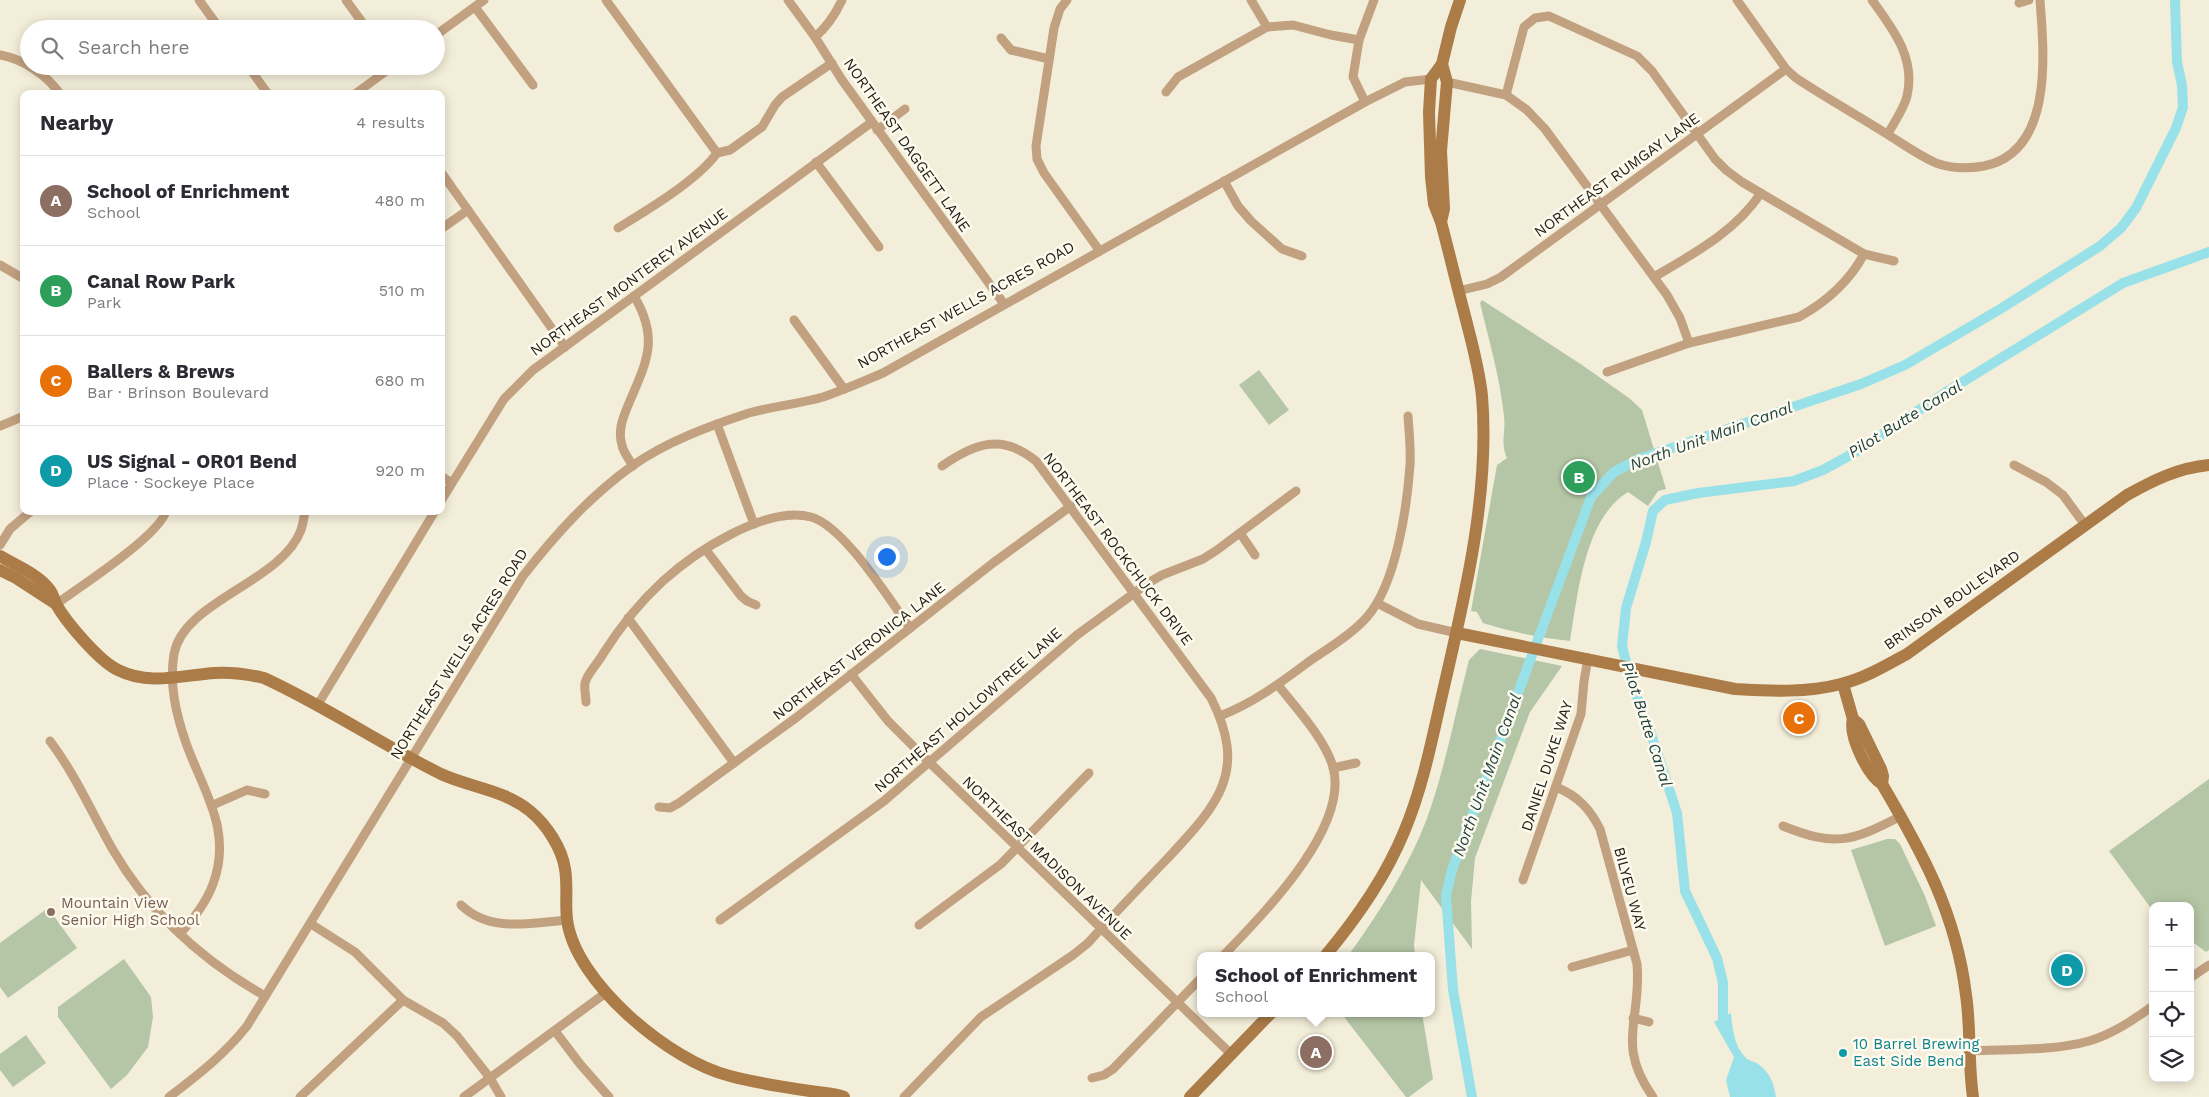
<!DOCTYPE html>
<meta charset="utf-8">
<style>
:root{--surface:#fff;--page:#f2f2f3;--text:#2b2b33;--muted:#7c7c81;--line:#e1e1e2;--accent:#111827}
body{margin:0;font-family:"Work Sans",sans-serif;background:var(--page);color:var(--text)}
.controls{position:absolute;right:15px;bottom:15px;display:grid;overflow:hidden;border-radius:10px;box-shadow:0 2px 12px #0003}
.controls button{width:45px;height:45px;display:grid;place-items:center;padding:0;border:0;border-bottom:1px solid var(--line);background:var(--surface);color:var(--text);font:25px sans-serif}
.you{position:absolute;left:886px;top:556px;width:18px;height:18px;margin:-12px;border:4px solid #fff;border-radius:50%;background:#1a73e8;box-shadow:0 0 0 8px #1a73e833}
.badge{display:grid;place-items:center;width:32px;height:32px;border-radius:50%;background:var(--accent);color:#fff;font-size:16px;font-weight:700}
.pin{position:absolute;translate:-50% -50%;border:2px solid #fff;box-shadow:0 1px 5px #0006}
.popup{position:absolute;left:1197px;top:952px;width:238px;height:65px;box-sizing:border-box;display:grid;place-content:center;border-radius:10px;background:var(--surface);filter:drop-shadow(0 1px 4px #0005);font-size:16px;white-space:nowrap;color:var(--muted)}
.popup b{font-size:19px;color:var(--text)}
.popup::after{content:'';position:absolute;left:50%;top:100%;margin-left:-10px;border:10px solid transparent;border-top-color:var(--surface)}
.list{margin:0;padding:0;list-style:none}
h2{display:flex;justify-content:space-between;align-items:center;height:65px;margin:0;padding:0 20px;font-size:21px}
h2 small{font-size:16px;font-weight:400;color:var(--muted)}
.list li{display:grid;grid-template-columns:32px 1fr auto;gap:15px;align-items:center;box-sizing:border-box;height:90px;padding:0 20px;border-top:1px solid var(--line)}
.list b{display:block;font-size:19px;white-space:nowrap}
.list p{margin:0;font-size:16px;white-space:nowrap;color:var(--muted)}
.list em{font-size:16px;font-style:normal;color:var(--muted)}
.icon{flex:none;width:28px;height:28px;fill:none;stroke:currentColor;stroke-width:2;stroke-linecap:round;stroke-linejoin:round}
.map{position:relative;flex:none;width:2209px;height:1097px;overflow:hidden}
.search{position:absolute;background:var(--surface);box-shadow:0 2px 12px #0003;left:20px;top:20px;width:425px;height:55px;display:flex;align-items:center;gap:12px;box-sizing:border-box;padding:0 18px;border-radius:28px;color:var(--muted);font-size:19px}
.panel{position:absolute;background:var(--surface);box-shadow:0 2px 12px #0003;left:20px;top:90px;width:425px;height:425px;border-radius:10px}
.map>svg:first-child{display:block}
.green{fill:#b4c6a5}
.water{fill:#99e1e9}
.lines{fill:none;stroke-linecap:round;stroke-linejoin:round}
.canal{stroke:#99e1e9;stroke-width:10}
.street{stroke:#c2a180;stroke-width:9}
.secondary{stroke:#ab7b48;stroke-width:12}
.education-dot{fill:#8d6e63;stroke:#fefbee;stroke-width:2}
.culture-dot{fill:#0f9aa8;stroke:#fefbee;stroke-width:2}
.labels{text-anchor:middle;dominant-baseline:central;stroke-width:5;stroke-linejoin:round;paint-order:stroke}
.street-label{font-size:15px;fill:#222018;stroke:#fefbee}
.education-label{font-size:15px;fill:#785e54;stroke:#fefbee;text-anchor:start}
.culture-label{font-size:15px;fill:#0d838f;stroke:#fefbee;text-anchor:start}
.water-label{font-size:16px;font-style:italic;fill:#1d4144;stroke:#fefbee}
</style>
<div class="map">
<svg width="2209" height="1097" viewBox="0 0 2209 1097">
<rect width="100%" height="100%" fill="#f3eed9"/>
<!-- green -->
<g class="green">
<path d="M 1482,300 L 1582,365 L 1629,398 L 1642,410 L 1666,489 L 1658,491 L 1648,506 L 1628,492 C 1584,519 1578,594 1570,641 C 1540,638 1512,632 1483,623 L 1477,612 L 1471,611 L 1497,465 L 1507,458 C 1500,443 1506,431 1504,416 C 1500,378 1489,340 1480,303 Z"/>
<path d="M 1259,370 L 1289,410 L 1269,425 L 1239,385 Z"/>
<path d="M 1480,649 L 1562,666 L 1530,712 L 1475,858 L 1471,901 L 1472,949 L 1421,880 L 1414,945 L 1415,956 L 1348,956 C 1378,914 1407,870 1426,821 C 1445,770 1455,713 1469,660 Z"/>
<path d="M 2209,779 L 2209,950 L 2206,952 L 2190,940 L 2190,906 L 2153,906 L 2153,911 L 2109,851 Z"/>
<path d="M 1887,839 L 1895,839 L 1900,844 L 1925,896 L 1936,926 L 1885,946 L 1851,850 Z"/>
<path d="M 48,908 L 77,948 L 8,998 L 0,987 L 0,943 Z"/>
<path d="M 124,959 L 151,997 L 153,1017 L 148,1047 L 127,1075 L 111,1089 L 58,1017 L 58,1007 Z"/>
<path d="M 1341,1013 L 1422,1013 L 1433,1079 L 1409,1097 L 1406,1097 Z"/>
<path d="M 26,1035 L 46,1063 L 13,1087 L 0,1070 L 0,1054 Z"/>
</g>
<!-- water -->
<path class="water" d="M 1731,1013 C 1732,1026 1734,1046 1745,1057 C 1748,1061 1754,1061 1758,1064 C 1770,1072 1774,1084 1776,1097 L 1730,1097 L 1726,1080 L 1734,1057 L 1714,1022 Z"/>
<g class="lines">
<!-- canal -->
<g class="canal">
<path d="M 1726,1030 L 1723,1021 L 1723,983 L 1717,958 L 1685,891 L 1677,813 L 1650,731 L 1631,682 L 1622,646 L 1626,608 L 1646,542 L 1653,511 L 1665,500 L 1698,493 L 1794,481 L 1823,470 L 1854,453 L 1951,389 L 2123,283 L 2209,252"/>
<path d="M 1472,1097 L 1453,990 L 1446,895 L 1452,870 L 1591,497 L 1614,472 L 1639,459 L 1861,384 L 1905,365 L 2002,308 L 2100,246 L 2121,228 L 2136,208 L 2176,128 L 2183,107 L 2182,85 L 2177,62 L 2175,0"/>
</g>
<!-- street -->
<g class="street">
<path d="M 199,0 L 220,29"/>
<path d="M 346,0 L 367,29"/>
<path d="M 606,0 L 717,153 L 730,150 L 762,127 L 775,105 L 782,97 L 832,63"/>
<path d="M 788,0 L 815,37 L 842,80 L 1004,304"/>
<path d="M 1067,0 L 1060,9 L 1054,28 L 1036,146 L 1037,159 L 1044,173 L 1099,250"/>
<path d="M 1251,0 L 1267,27"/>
<path d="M 1737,0 L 1786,69 L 1796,78 C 1826,98 1857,115 1887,134 C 1903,144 1918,155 1936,163 C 1952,169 1967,169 1984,166 C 2054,152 2044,53 2040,0"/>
<path d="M 1872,0 C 1893,29 1916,58 1907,96 C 1904,109 1894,122 1888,134"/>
<path d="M 2019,3 L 2029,0"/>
<path d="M 475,7 L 533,85"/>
<path d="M 436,35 L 484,0"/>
<path d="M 815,37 C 828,26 835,15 842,0"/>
<path d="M 1001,38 L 1011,50 L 1049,59"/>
<path d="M 0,55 C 23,59 47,75 60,94"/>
<path d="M 248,66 L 268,94"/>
<path d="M 1447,82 L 1506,95 L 1527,110 L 1545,129 L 1667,295 L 1680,318 L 1689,343"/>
<path d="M 1166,92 L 1178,77 L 1267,27 L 1293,25 L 1331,35 L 1359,40"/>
<path d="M 355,94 L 393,66"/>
<path d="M 1506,95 L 1524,27 L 1535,18 L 1549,16 L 1637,56 L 1652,71 L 1715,159 L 1726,170 L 1742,182 L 1864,254 L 1894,261"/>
<path d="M 1365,102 L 1353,77 L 1359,40 L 1374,0"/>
<path d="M 877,130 L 905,109"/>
<path d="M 816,162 L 879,247"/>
<path d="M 441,172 L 565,347"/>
<path d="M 1224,181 L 1238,206 L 1251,221 L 1282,249 L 1302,256"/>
<path d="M 618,228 C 646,211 698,180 717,153"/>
<path d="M 441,229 L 468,210"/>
<path d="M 0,265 L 24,279"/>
<path d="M 1654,277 C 1693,254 1735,232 1761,193"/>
<path d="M 1458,291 L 1487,284 L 1501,277 L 1786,69"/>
<path d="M 794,320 L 844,389"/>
<path d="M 1607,372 L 1689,343 L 1799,317 C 1826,302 1849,282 1864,254"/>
<path d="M 717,424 L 754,524"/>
<path d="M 0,426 L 24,416"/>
<path d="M 2014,465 L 2046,482 L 2063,495 L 2085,525"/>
<path d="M 633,466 C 629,459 623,452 622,445 C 618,432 622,420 627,408 C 645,364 661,341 634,296"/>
<path d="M 441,476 L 452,483"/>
<path d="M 441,501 L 504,399 L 533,370 L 872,122"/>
<path d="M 1240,533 L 1255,555"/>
<path d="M 0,545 L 10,529 L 31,511"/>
<path d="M 706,550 L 741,596 L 747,601 L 756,605"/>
<path d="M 1377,603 L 1418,624 L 1457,633"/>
<path d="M 56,604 C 80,587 160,535 166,511"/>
<path d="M 628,618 L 734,763"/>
<path d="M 851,674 L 888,721 L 928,761 L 1231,1054"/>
<path d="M 586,702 C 586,697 584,688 585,683 C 587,674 598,663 603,654 C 620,627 639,603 663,581 C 695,552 766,505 811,517 C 844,526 889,599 910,628"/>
<path d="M 317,706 L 435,511"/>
<path d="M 1220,716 C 1253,703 1279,684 1307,663 C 1327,649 1351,635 1367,617 C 1396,584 1407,508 1410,465 C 1411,449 1409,432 1408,416"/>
<path d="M 50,741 C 75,774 92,813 113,850 C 149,912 203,961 265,996"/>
<path d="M 1333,768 L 1356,763"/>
<path d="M 1556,787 C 1578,796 1590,809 1600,829 L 1637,964 C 1642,1020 1615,1044 1653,1097"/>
<path d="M 213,805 L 247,790 L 265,794"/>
<path d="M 659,807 L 670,808 L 679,803 L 797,717 L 993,563 L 1071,506"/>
<path d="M 1783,826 C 1835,847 1851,842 1901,816"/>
<path d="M 1523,880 L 1581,714 L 1584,681 L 1588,658"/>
<path d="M 461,905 C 490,933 530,923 567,920"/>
<path d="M 720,920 L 884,801 L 1077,635 L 1148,583 L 1162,575 L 1203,559 L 1217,550 L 1296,491"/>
<path d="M 311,924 L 355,952 L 403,1000 L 443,1023 L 457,1036 L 490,1078 L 501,1097"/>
<path d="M 919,925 L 1001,864 L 1089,773"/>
<path d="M 180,934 C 193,919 206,903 213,884 C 233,830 203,791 186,743 C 176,714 169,685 174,654 C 183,601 282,582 301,530 C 303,524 304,517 305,511"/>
<path d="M 1223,956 C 1261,916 1350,828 1333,767 C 1325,739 1296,708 1278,685"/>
<path d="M 1572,967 L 1633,950"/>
<path d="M 2190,978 L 2209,965"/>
<path d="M 1633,1018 L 1649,1022"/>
<path d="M 555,1031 L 580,1064 L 609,1097"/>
<path d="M 1970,1051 C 2006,1049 2055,1051 2089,1041 C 2113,1034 2133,1020 2153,1006"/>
<path d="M 1092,1078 L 1104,1075 L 1113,1069 L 1201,978"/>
<path d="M 169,1097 C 198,1075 224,1055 247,1026 L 523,576 C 555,535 589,497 632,466 C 666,442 709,426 749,413 C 774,406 799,404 823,397 C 844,390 864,381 883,373 L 1365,102 L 1405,82 L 1431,79"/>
<path d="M 300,1097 L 403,1000"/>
<path d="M 464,1097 L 607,992"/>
<path d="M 904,1097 L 981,1017 L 1073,955 L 1088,943 C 1114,914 1140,887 1167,859 C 1217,805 1249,773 1211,698 L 1036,461 C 1002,433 975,443 942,466"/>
</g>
<!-- secondary -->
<g class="secondary">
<path d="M 1441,222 L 1444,209 L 1441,151 L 1447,82 L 1442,64"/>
<path d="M 0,556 C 17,566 38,574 50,590 C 53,594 54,599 56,604 C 66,622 99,661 118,670 C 150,686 182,675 215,673 C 233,672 247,674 264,678 C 325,706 381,744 441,774 C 469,787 505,790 530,811 C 546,824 562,848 565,869 C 568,886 565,903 567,919 C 574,982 671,1062 730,1076 C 756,1083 783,1087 810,1091 C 821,1093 833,1093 844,1097"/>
<path d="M 0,570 L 16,578 L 56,604"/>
<path d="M 1457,633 L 1735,689 C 1770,691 1807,693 1841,684 C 1865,678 1887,665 1907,654 L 2127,495 C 2154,480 2178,468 2209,465"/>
<path d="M 1843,684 L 1853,719 L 1859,724 L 1881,769 L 1883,776 L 1882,784"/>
<path d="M 1853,719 C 1848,735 1868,776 1882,784 C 1923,854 1956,913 1966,995 C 1971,1028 1968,1063 1973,1097"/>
<path d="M 1325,956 C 1357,918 1385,878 1404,832 C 1423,787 1432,739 1443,691 C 1465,596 1490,493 1482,396 C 1479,367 1471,340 1464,312 C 1456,282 1449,252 1441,222 L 1434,204 L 1431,177 L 1429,112 L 1431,79 L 1442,64 L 1451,27 L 1460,0"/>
<path d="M 1190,1097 L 1271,1013"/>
</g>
</g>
<!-- markers -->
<circle class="education-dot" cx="51" cy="912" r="5"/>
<circle class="culture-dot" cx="1843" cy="1053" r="5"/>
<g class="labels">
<!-- street labels -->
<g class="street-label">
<text transform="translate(907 145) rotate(55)">NORTHEAST DAGGETT LANE</text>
<text transform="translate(1617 175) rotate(-36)">NORTHEAST RUMGAY LANE</text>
<text transform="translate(629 282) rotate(-36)">NORTHEAST MONTEREY AVENUE</text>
<text transform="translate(966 305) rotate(-29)">NORTHEAST WELLS ACRES ROAD</text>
<text transform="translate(1118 549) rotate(53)">NORTHEAST ROCKCHUCK DRIVE</text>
<text transform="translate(1952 600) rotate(-35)">BRINSON BOULEVARD</text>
<text transform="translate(859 651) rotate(-38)">NORTHEAST VERONICA LANE</text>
<text transform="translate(459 654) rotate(-58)">NORTHEAST WELLS ACRES ROAD</text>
<text transform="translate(968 710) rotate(-41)">NORTHEAST HOLLOWTREE LANE</text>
<text transform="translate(1547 766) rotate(-72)">DANIEL DUKE WAY</text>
<text transform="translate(1047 858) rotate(44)">NORTHEAST MADISON AVENUE</text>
<text transform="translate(1630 889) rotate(75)">BILYEU WAY</text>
</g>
<!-- education labels -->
<g class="education-label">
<text x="61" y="903">Mountain View<tspan x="61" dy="17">Senior High School</tspan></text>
</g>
<!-- culture labels -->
<g class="culture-label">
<text x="1853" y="1044">10 Barrel Brewing<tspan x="1853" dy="17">East Side Bend</tspan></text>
</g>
<!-- water labels -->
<g class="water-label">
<text transform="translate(1905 419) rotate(-32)">Pilot Butte Canal</text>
<text transform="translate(1711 436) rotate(-20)">North Unit Main Canal</text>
<text transform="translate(1647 724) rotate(72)">Pilot Butte Canal</text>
<text transform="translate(1487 775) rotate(-70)">North Unit Main Canal</text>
</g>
</g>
</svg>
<div class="controls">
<button>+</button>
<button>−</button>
<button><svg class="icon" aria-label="locate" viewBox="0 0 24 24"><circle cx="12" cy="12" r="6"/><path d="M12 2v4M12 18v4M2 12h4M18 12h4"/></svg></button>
<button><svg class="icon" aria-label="layers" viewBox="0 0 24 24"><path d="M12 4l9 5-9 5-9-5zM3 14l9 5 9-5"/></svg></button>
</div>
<div class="you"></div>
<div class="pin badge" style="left:1316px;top:1052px;background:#8d6e63">A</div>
<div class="popup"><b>School of Enrichment</b>School</div>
<div class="pin badge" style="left:1579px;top:477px;background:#2e9e5b">B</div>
<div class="pin badge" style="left:1799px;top:718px;background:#e8710a">C</div>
<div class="pin badge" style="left:2067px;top:970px;background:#0f9aa8">D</div>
<div class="search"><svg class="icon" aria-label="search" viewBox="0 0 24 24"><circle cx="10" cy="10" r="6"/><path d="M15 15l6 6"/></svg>Search here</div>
<section class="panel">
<h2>Nearby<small>4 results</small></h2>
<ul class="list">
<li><span class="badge" style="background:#8d6e63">A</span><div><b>School of Enrichment</b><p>School</p></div><em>480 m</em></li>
<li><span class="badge" style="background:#2e9e5b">B</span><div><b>Canal Row Park</b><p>Park</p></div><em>510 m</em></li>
<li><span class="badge" style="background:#e8710a">C</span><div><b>Ballers &amp; Brews</b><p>Bar · Brinson Boulevard</p></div><em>680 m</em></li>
<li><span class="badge" style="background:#0f9aa8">D</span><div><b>US Signal - OR01 Bend</b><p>Place · Sockeye Place</p></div><em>920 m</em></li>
</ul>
</section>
</div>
